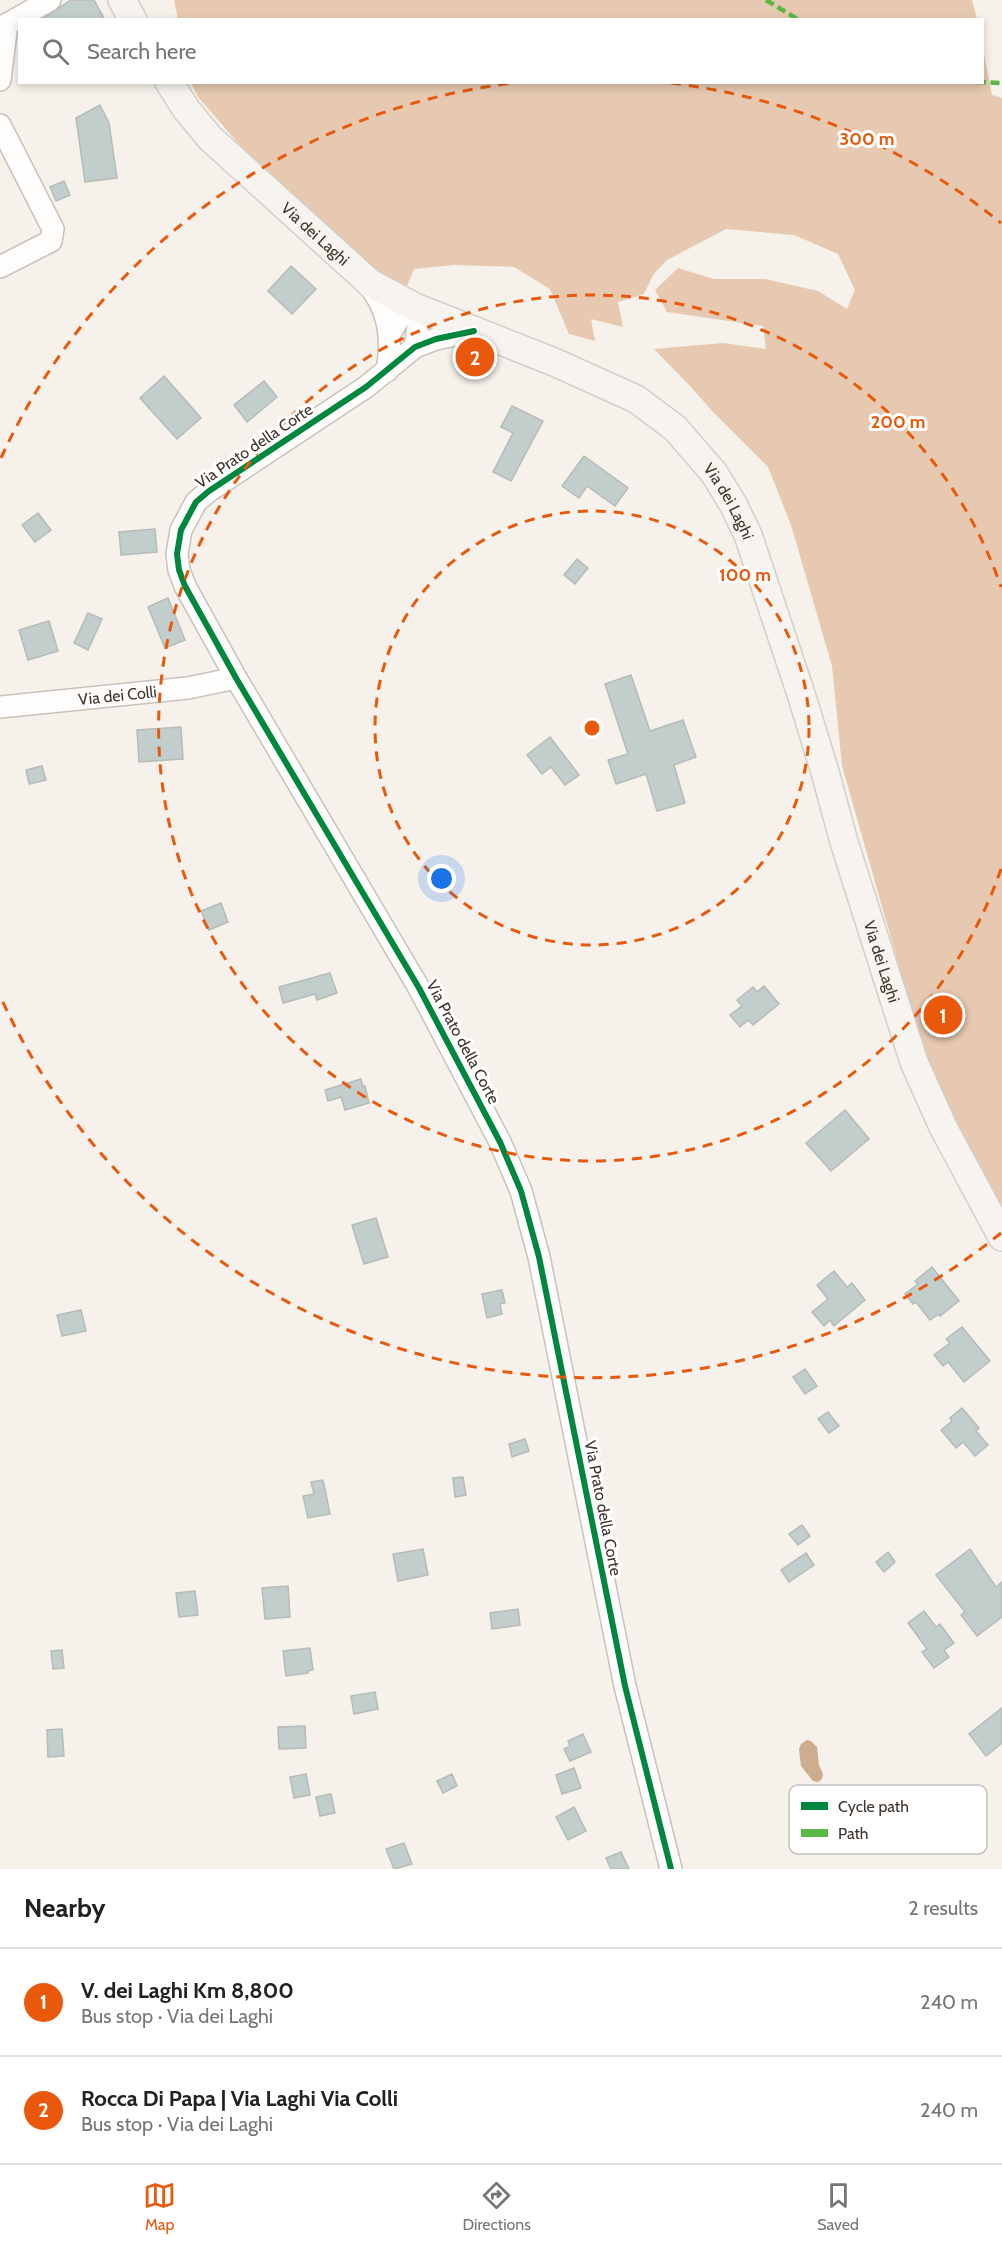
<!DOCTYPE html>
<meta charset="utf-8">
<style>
:root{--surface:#fff;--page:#f6f6f6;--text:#222;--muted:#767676;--line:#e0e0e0;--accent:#ea580c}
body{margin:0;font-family:Cabin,sans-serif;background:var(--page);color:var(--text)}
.you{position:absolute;left:442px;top:879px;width:21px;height:21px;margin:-15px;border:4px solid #fff;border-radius:50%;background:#1a73e8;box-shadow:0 0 0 9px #1a73e833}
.badge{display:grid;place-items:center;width:39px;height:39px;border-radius:50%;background:var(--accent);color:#fff;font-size:20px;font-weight:700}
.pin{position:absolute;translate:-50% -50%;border:3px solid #fff;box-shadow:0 2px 6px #0006}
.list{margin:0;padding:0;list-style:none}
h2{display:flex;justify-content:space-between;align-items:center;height:78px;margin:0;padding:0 24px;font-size:26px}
h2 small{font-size:20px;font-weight:400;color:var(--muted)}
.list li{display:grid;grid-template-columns:39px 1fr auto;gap:18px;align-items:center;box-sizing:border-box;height:108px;padding:0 24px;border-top:2px solid var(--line)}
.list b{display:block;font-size:22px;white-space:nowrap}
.list p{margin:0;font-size:20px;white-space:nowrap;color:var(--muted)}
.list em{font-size:20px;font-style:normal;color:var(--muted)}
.icon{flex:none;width:33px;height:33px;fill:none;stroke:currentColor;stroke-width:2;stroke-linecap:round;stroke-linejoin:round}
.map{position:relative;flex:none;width:1002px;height:1869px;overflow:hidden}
.search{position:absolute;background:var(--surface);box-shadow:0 3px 9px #0003;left:18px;right:18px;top:18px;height:66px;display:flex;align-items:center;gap:15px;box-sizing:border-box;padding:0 21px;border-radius:0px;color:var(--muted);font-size:22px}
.sheet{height:294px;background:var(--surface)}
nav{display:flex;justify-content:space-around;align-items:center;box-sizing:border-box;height:84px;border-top:2px solid var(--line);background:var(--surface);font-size:16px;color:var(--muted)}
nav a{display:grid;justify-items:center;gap:3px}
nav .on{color:var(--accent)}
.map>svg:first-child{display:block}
.forest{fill:#e6c9b0}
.water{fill:#ceac8e}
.building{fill:#c1cecb;stroke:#b6bbb7;stroke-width:1.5}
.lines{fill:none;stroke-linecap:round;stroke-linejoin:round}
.minor-casing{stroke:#c9c2bb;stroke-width:24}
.major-casing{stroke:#d2cec9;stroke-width:30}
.minor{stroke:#fefdfc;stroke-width:21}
.major{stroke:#f7f3ef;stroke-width:27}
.quiet{stroke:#58b947;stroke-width:4.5;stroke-dasharray:9 4.5;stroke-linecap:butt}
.cycleway-casing{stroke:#fff;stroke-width:10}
.cycleway{stroke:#00873e;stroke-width:6}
.ring{fill:none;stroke:#e8590c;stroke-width:3;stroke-dasharray:10 8}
.labels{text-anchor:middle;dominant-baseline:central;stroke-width:6;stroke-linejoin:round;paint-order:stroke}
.street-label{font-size:16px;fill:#3f342b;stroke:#fff}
.key{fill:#fff;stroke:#c5c2bf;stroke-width:1.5}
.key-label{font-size:16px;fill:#3f342b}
.centre{fill:#e8590c;stroke:#fff;stroke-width:3}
.ring-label{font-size:18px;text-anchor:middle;font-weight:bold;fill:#e8590c;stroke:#fff;stroke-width:6;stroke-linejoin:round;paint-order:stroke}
</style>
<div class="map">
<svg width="1002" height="1869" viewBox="0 0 1002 1869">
<rect width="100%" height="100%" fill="#f6f1eb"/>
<!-- forest -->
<g class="forest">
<path d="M 174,0 L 972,0 L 977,19 L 178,20 Z"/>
<path d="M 983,48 L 992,95 L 1002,98 L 1002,1219 L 932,1082 L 842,766 L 832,666 L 791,525 L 768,467 L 713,412 L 690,386 L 654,349 L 723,343 L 766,349 L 763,326 L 667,312 L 655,290 L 678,268 L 714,279 L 765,279 L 818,291 L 847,309 L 855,290 L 838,254 L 794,235 L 726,229 L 667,260 L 653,275 L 644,294 L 618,302 L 623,327 L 591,319 L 595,341 L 569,334 L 550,289 L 514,267 L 454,265 L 414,269 L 407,286 L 372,268 L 257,165 L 198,97 L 191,83 L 982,82 Z"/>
</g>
<!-- water -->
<path class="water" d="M 807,1740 L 811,1741 L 817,1747 L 819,1765 L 823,1774 L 822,1779 L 818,1782 L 813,1781 L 801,1766 L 799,1749 L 801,1744 Z"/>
<!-- building -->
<g class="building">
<path d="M 71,0 L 94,0 L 105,20 L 41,20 Z"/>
<path d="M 100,105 L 109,123 L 117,178 L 85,182 L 76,118 Z"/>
<path d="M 64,181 L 70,195 L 56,201 L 50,187 Z"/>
<path d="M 291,266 L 316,289 L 292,314 L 268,291 Z"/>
<path d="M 164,376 L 201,418 L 177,439 L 140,398 Z"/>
<path d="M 264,381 L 277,397 L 247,422 L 234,405 Z"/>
<path d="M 512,406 L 543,421 L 511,481 L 493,472 L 513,433 L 501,427 Z"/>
<path d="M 584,456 L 628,488 L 615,506 L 587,486 L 579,498 L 562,486 Z"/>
<path d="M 38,513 L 51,530 L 35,542 L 22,525 Z"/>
<path d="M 155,529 L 157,552 L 121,555 L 119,532 Z"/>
<path d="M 577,559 L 588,568 L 575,584 L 564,575 Z"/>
<path d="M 168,598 L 185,640 L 165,648 L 148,607 Z"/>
<path d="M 88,613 L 102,619 L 88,650 L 74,643 Z"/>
<path d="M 49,621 L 58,651 L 28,660 L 19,630 Z"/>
<path d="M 631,675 L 650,731 L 683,720 L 696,757 L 674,765 L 685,803 L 657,811 L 646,774 L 616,784 L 608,760 L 628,754 L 605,684 Z"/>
<path d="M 181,727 L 183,759 L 139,762 L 137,730 Z"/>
<path d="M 550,737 L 579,775 L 565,785 L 551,767 L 542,774 L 527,755 Z"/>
<path d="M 42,766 L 46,780 L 29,784 L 26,770 Z"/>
<path d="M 221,903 L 228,922 L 209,930 L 201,911 Z"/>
<path d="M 330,973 L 337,993 L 317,1000 L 315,994 L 283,1003 L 279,987 Z"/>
<path d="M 764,986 L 779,1004 L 753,1025 L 748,1020 L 740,1027 L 730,1015 L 742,1006 L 737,1000 L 753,987 L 757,992 Z"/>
<path d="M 361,1079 L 363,1087 L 365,1086 L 369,1103 L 345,1110 L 341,1097 L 328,1101 L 325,1090 Z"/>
<path d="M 845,1110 L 869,1139 L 831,1171 L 806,1143 Z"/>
<path d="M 376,1218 L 388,1257 L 364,1264 L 352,1225 Z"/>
<path d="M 932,1267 L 959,1301 L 940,1316 L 939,1314 L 930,1320 L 916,1302 L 913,1304 L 905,1294 L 918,1284 L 915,1281 Z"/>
<path d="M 834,1271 L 847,1287 L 852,1283 L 865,1300 L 834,1326 L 830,1320 L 824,1326 L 812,1312 L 828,1299 L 817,1285 Z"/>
<path d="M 502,1290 L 505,1303 L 500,1304 L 502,1314 L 487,1318 L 482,1294 Z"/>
<path d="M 81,1310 L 86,1331 L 62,1336 L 57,1315 Z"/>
<path d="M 962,1327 L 990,1361 L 964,1382 L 948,1362 L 943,1366 L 934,1355 L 950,1343 L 946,1339 Z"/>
<path d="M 805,1369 L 817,1386 L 805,1394 L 793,1377 Z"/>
<path d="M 962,1408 L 979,1428 L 976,1431 L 988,1445 L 975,1456 L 963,1442 L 956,1448 L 941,1430 L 952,1421 L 950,1418 Z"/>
<path d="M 828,1412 L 839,1426 L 829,1433 L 818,1419 Z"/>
<path d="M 525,1439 L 529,1451 L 512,1457 L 509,1444 Z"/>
<path d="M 463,1477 L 466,1495 L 455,1497 L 453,1478 Z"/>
<path d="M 323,1480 L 330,1514 L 308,1518 L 303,1496 L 314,1494 L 311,1482 Z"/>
<path d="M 802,1525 L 810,1536 L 798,1545 L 789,1534 Z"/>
<path d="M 423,1549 L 428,1575 L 398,1581 L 393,1554 Z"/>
<path d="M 970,1549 L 996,1587 L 1002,1582 L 1002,1617 L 977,1636 L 961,1615 L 965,1612 L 936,1575 Z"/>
<path d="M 888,1552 L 895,1562 L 884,1572 L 876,1562 Z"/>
<path d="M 806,1553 L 814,1565 L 789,1582 L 781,1570 Z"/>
<path d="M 288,1586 L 290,1617 L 265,1619 L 262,1588 Z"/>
<path d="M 195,1591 L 198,1615 L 179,1617 L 176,1593 Z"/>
<path d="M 518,1609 L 520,1625 L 492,1629 L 490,1613 Z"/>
<path d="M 924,1611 L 936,1627 L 940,1624 L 954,1643 L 944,1650 L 949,1657 L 934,1668 L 922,1652 L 927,1649 L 908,1623 Z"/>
<path d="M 310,1648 L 313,1670 L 308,1671 L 308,1673 L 286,1676 L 283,1651 Z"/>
<path d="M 62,1650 L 64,1668 L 53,1669 L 51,1651 Z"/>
<path d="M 375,1692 L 378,1709 L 354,1714 L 351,1696 Z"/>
<path d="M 1002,1708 L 1002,1743 L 986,1756 L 969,1734 Z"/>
<path d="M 305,1726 L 306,1748 L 279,1749 L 278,1727 Z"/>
<path d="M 62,1729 L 64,1756 L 48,1757 L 47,1730 Z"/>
<path d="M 583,1734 L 591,1752 L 570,1761 L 564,1749 L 570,1746 L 568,1741 Z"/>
<path d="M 574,1768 L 581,1788 L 562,1794 L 556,1775 Z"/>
<path d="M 306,1774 L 310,1795 L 294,1798 L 290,1777 Z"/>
<path d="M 452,1774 L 457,1786 L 443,1793 L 437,1781 Z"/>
<path d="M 331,1794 L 335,1813 L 320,1816 L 316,1797 Z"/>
<path d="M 574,1807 L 586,1831 L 568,1840 L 556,1817 Z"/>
<path d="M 404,1843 L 412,1864 L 394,1869 L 386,1849 Z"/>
<path d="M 621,1852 L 629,1869 L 611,1869 L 606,1858 Z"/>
</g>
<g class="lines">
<defs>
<g id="minor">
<path d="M 0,28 L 50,0"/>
<path d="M 0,80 L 7,24"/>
<path d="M 0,125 L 53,229 L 51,241 L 0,267"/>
<path d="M 366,282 C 389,308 393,338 387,371"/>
<path d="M 474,331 L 436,339 L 415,347 L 366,387 L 209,491 L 196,502 L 181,530 L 177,554 L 179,570 L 185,586 L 236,678 L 419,988 L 500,1142 L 521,1191 L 539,1257 L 625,1686 L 671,1869"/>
<path d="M 390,333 L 400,317 L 415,307 L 418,326 L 415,347"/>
<path id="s1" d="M 0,707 L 188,688 L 236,678"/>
</g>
<g id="major">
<path d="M 122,0 L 133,20"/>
<path id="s2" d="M 169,82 L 186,109 L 210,138 L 370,283 L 415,307 L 554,362 L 636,399 L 675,428 L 714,473 L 733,504 L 748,535 L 802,697 L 825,772 L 844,842 L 914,1062 L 943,1127 L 1002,1237"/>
</g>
</defs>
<!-- minor casing -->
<use href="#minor" class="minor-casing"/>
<!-- major casing -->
<use href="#major" class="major-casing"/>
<!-- minor -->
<use href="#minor" class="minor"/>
<!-- major -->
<use href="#major" class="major"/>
<!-- quiet -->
<g class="quiet">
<path d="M 766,0 L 799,20"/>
<path d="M 977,82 L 1002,83"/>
</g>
<defs>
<path id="cycleway" d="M 474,331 L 436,339 L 415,347 L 366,387 L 209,491 L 196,502 L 181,530 L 177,554 L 179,570 L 185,586 L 236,678 L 419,988 L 500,1142 L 521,1191 L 539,1257 L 625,1686 L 671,1869"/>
</defs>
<!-- cycleway casing -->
<use href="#cycleway" class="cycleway-casing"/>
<!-- cycleway -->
<use href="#cycleway" class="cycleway"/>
</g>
<!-- distance rings -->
<g class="ring">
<circle cx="592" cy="728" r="217"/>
<path d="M1001 869A433 433 0 1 1 1001 587"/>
<path d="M1001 1233A650 650 0 0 1 1 998M1 458A650 650 0 0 1 513 83M671 83A650 650 0 0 1 1001 223"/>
</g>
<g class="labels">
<!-- street labels -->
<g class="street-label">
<text stroke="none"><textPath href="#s2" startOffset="212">Via dei Laghi</textPath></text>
<text transform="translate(254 446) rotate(-34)">Via Prato della Corte</text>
<text stroke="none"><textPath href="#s2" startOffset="716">Via dei Laghi</textPath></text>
<text stroke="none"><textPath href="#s1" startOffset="118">Via dei Colli</textPath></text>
<text stroke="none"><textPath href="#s2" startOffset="1202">Via dei Laghi</textPath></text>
<text transform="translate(463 1042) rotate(62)">Via Prato della Corte</text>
<text transform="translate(603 1508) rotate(79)">Via Prato della Corte</text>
</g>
</g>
<!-- legend -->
<rect x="789" y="1785" width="198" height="69" rx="9" class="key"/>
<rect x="801" y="1802" width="27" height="8" fill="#00873e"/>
<rect x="801" y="1829" width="27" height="8" fill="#58b947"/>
<g class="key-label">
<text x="838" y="1812">Cycle path</text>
<text x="838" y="1839">Path</text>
</g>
<circle cx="592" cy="728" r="9" class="centre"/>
<g class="ring-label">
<text x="867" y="145">300 m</text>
<text x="898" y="428">200 m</text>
<text x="745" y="581">100 m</text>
</g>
</svg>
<div class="you"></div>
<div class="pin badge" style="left:943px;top:1015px">1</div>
<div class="pin badge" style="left:475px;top:357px">2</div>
<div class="search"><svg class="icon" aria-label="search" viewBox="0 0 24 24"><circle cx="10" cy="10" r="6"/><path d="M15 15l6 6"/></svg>Search here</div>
</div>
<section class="sheet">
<h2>Nearby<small>2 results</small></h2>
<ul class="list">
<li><span class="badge">1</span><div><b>V. dei Laghi Km 8,800</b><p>Bus stop · Via dei Laghi</p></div><em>240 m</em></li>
<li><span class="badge">2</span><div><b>Rocca Di Papa | Via Laghi Via Colli</b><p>Bus stop · Via dei Laghi</p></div><em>240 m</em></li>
</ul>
</section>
<nav>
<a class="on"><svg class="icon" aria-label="map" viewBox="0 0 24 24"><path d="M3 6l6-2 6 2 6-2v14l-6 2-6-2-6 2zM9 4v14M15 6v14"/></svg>Map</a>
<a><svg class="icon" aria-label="directions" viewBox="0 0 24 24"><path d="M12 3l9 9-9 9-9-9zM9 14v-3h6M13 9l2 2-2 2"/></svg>Directions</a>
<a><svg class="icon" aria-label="saved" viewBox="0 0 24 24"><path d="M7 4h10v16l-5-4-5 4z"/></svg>Saved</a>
</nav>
